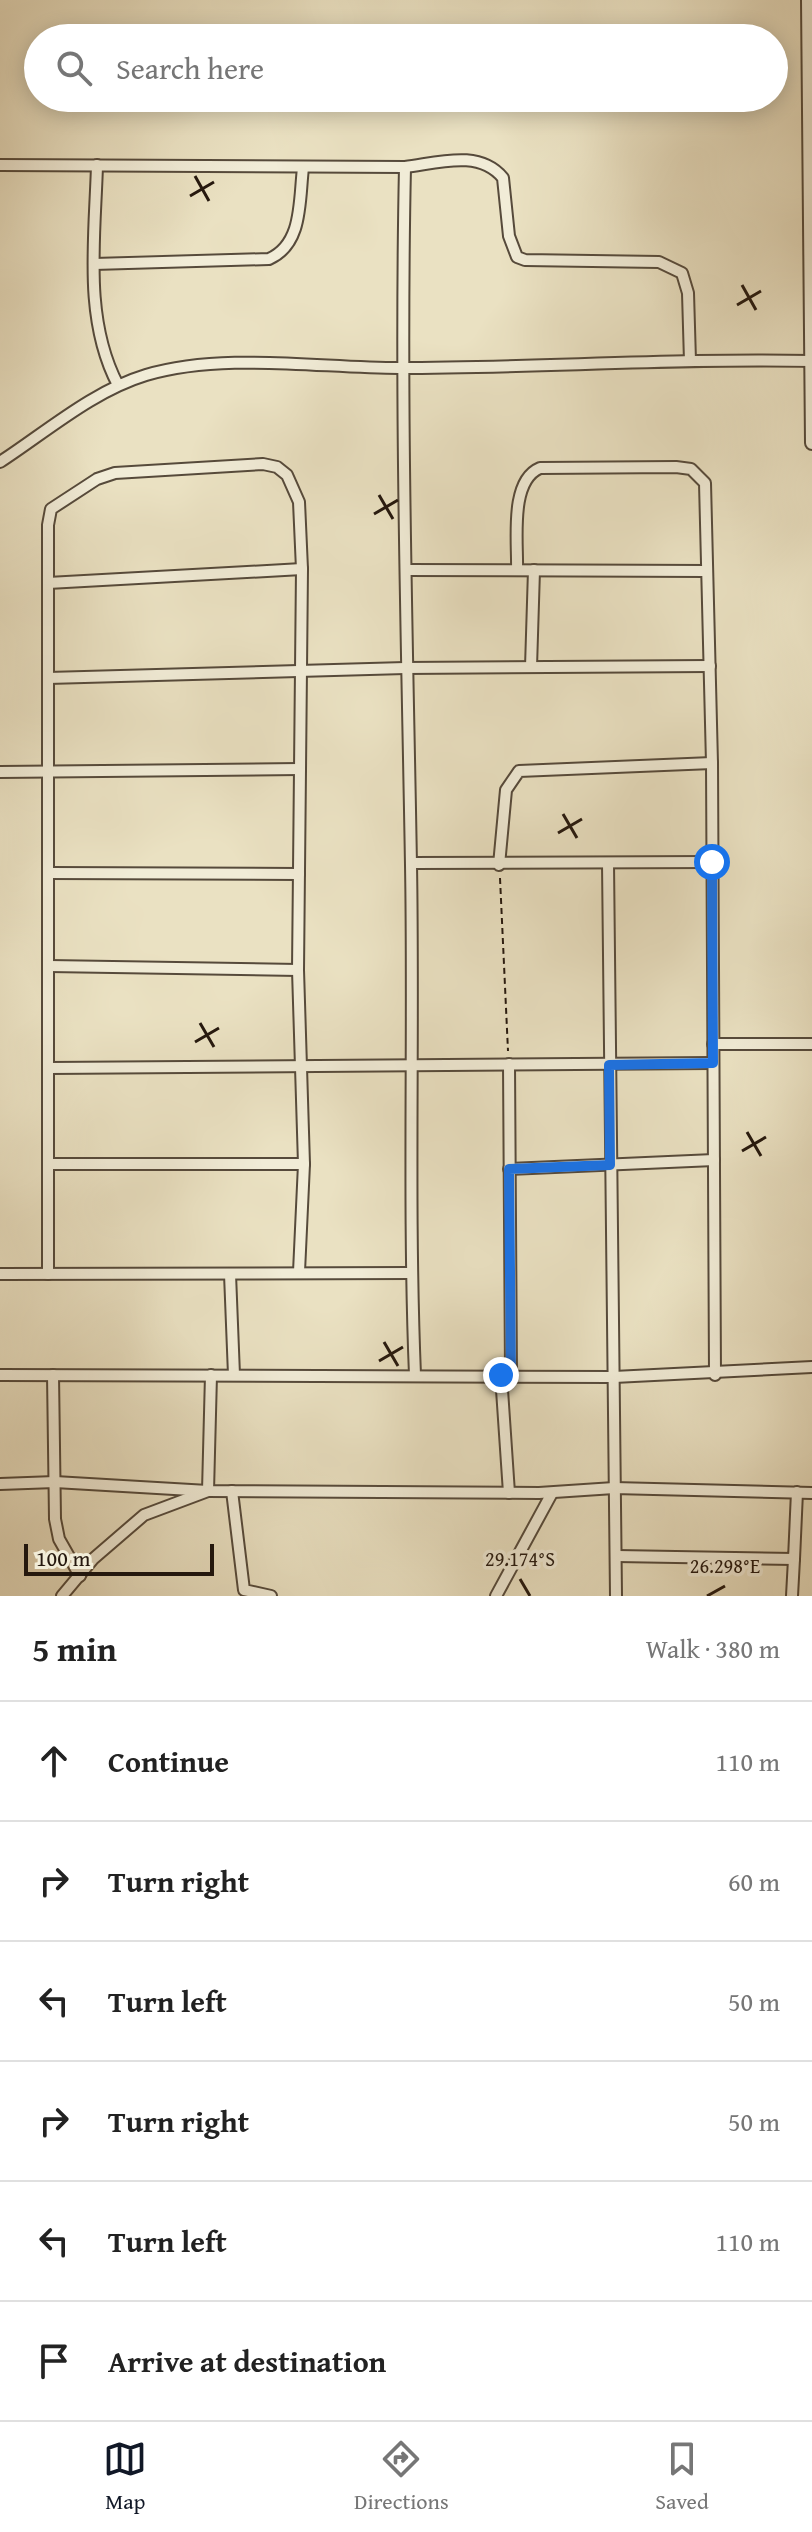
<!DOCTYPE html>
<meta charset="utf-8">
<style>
:root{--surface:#fff;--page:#f6f6f6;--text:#222;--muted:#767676;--line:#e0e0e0;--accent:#111827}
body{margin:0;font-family:"Gentium Book Plus",serif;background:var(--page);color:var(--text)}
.scale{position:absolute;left:24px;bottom:20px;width:190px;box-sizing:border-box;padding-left:8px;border:4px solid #25180e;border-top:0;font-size:22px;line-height:28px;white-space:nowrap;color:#25180e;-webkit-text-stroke:6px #f1ecd7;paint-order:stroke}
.stop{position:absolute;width:24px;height:24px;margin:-18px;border:6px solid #1a73e8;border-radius:50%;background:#fff}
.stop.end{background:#1a73e8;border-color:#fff;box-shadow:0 2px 8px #0008}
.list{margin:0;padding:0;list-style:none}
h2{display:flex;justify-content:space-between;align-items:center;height:104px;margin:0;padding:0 32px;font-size:34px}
h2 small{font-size:26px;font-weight:400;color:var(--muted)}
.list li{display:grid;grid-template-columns:52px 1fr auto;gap:24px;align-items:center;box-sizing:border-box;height:120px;padding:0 32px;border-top:2px solid var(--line)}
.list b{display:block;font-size:30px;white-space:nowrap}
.list em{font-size:26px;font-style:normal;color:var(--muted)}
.icon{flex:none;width:44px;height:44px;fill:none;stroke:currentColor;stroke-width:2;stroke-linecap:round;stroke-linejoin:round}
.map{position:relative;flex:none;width:812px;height:1596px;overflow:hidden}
.search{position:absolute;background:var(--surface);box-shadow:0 4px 20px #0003;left:24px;right:24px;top:24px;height:88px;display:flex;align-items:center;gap:20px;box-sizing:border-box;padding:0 28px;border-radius:44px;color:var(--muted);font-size:30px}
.sheet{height:824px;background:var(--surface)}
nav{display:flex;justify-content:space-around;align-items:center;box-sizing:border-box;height:112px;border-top:2px solid var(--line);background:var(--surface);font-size:22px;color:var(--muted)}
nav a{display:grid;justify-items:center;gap:4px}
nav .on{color:var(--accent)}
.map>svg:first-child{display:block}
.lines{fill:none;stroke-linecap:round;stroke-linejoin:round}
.minor-casing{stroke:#564a3b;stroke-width:14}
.tertiary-casing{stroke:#564a3b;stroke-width:16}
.path{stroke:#25180e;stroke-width:2;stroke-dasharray:6 4;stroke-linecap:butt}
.minor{stroke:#f1ecd7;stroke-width:10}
.tertiary{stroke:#f1ecd7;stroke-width:12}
.route{stroke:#1a73e8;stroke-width:10}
.ticks{fill:none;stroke:#25180e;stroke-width:3}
.ticks-label{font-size:20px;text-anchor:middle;fill:#25180e;stroke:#f1ecd7;stroke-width:7;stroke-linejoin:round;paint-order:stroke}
</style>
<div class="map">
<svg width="812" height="1596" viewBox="0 0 812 1596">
<rect width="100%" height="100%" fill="#eae1c2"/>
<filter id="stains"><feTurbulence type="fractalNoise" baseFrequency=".0025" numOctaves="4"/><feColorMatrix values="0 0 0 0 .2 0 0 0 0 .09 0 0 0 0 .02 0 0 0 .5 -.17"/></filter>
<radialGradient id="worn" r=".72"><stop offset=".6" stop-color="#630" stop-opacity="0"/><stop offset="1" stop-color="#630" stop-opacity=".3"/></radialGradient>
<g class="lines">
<defs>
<g id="minor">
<path d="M 0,165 L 405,167 C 438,163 479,149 503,178 L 509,236 L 517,257 L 525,260 L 659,262 L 682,273 L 688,293 L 690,361"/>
<path d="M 97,165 C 95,238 83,319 118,385"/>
<path d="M 405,167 C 400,400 407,632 411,865 C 414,1035 408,1205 415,1375"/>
<path d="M 94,264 L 269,259 C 303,244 299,201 303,168"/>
<path d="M 0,462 C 46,432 93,391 146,375 C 224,352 319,368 399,368 C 537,368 674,358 812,361"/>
<path d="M 406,570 L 707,571"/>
<path d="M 517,570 C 518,542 509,481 540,468 L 676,467 L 691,469 L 705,483 L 712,763 L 715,1375"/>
<path d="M 48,583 L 302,569"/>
<path d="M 531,667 L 534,570"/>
<path d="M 48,678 L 405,668 L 710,666"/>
<path d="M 0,772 L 300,769"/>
<path d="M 411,863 L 712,862"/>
<path d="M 608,863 L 616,1596"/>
<path d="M 499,865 L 506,790 L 519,771 L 712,763"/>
<path d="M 49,873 L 299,874"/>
<path d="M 49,966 L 298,970"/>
<path d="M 713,1044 L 812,1044"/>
<path d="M 509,1064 L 511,1375"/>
<path d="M 49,1068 L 713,1063"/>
<path d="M 49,1164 L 304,1164"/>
<path d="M 509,1169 L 714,1160"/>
<path d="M 0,1274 L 411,1273"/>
<path d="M 48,1274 L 48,525 L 51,509 L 97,479 L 115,473 L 263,464 L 277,467 L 287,475 L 299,502 L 302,569 L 298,970 L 304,1164 L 299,1272"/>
<path d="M 230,1274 L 234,1375"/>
<path d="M 0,1375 L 614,1377 L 812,1367"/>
<path d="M 53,1375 L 55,1519 L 59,1539 L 80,1576"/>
<path d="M 501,1375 L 509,1493"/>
<path d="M 0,1484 L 55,1482 L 208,1491 L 539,1493 L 614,1488 L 812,1493"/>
<path d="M 232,1491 L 244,1590 L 271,1596"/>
<path d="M 617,1556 L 794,1559 L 797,1492"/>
<path d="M 62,1596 L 93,1559 L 144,1515 L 208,1491 L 211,1375"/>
<path d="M 496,1596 L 552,1493"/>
<path d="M 792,1596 L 794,1559"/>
</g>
<path id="tertiary" d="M 808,0 L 812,443"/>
</defs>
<!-- minor casing -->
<use href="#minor" class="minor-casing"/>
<!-- tertiary casing -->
<use href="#tertiary" class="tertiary-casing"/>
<!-- path -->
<path class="path" d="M 500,878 L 508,1051"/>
<!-- minor -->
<use href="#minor" class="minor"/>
<!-- tertiary -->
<use href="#tertiary" class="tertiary"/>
</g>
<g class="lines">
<!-- route -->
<path class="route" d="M 501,1375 L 511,1375 L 509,1169 L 610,1165 L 609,1065 L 713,1063 L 712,862"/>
</g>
<!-- ticks -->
<path class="ticks" d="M 195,176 L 209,201M 190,196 L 214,182M 742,285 L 756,310M 737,305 L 761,291M 379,495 L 393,519M 374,514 L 398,500M 563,814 L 577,838M 558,833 L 582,819M 200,1023 L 214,1047M 195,1042 L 219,1028M 747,1132 L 761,1156M 742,1151 L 766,1137M 384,1342 L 398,1366M 379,1361 L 403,1347M 520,1579 L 530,1596M 707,1596 L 725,1586"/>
<g class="ticks-label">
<text x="520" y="1566">29.174°S</text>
<text x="725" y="1573">26.298°E</text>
</g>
<rect width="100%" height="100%" filter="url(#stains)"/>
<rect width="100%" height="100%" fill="url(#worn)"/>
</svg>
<div class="scale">100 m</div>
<div class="stop" style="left:712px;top:862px"></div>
<div class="stop end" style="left:501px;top:1375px"></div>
<div class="search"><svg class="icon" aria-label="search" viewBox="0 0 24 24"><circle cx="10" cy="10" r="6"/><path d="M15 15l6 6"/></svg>Search here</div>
</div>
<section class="sheet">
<h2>5 min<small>Walk · 380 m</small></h2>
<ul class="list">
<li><svg class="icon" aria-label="ahead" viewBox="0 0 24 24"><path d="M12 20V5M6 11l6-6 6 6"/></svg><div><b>Continue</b></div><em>110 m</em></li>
<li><svg class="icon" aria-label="right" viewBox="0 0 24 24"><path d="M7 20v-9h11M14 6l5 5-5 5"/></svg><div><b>Turn right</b></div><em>60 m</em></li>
<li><svg class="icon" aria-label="left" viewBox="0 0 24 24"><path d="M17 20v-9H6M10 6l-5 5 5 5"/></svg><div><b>Turn left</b></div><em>50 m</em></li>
<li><svg class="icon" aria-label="right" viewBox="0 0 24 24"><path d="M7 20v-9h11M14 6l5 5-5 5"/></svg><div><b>Turn right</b></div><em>50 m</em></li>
<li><svg class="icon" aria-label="left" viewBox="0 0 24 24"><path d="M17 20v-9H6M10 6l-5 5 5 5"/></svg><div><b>Turn left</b></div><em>110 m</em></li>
<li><svg class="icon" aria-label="arrive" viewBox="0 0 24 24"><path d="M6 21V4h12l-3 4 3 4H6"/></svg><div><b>Arrive at destination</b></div></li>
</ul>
</section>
<nav>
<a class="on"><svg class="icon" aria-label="map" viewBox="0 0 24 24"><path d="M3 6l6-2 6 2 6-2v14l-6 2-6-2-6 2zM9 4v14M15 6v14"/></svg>Map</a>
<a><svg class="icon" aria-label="directions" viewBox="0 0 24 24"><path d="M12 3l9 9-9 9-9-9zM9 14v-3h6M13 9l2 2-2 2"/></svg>Directions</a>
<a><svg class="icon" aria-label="saved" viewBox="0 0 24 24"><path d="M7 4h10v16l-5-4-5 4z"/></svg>Saved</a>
</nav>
